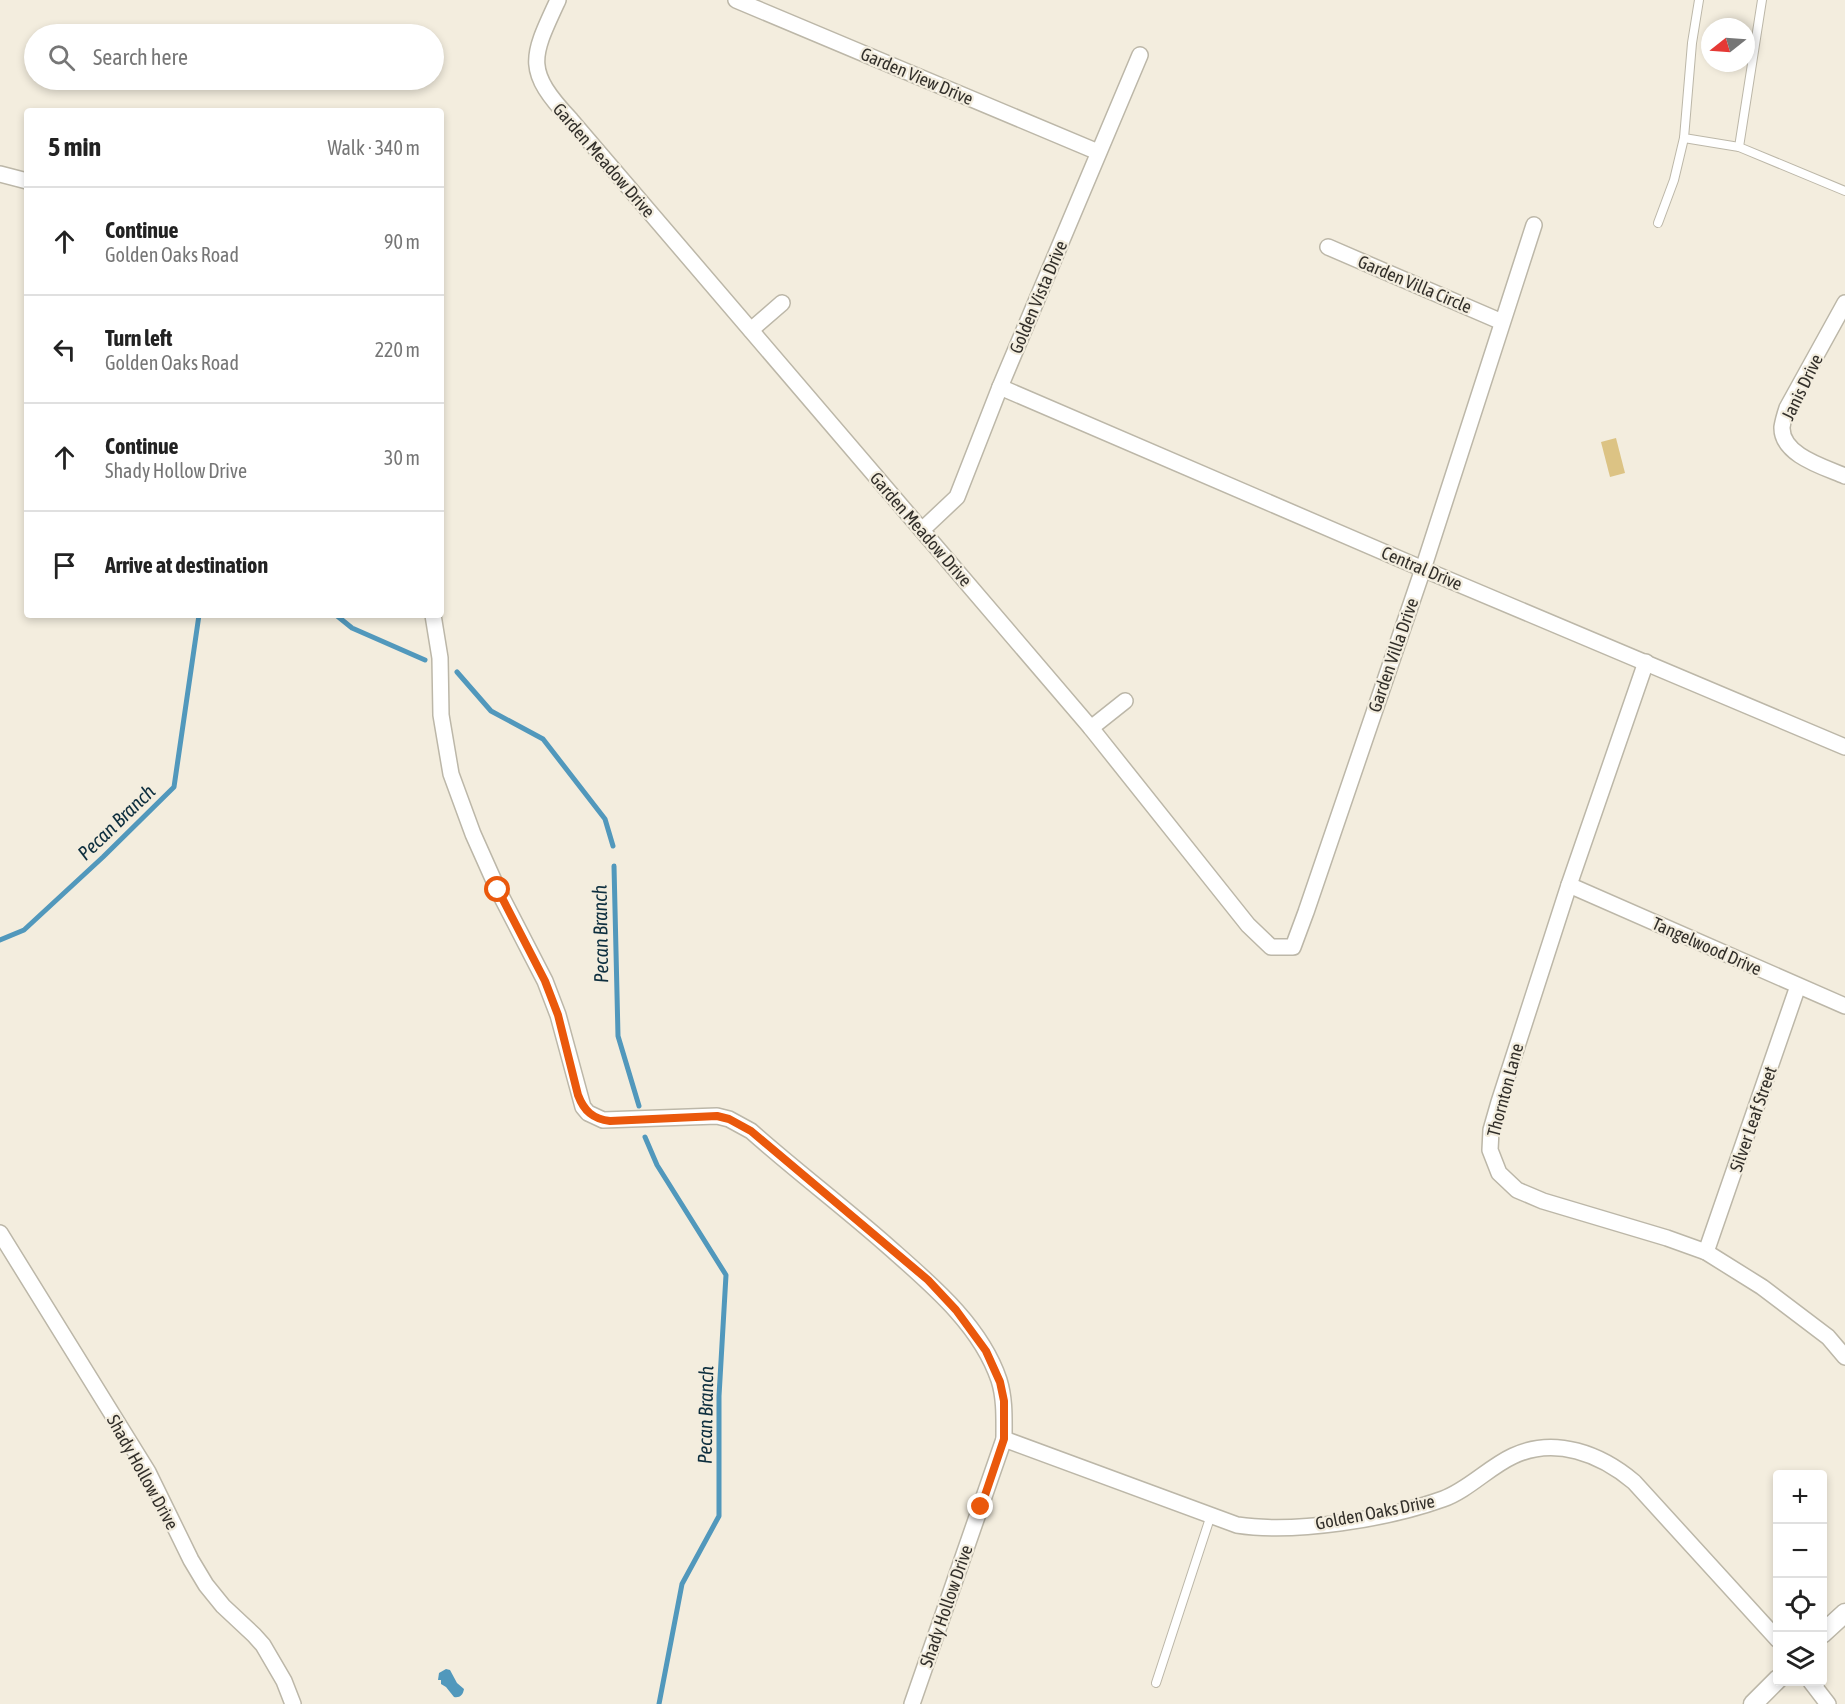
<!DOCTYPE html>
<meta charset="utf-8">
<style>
:root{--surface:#fff;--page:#f2f2f2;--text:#222;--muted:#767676;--line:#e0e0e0}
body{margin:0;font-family:"Asap Condensed",sans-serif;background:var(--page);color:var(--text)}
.controls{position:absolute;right:18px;bottom:18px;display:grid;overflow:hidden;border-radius:6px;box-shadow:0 3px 9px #0003}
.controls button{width:54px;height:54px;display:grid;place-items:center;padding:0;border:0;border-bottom:2px solid var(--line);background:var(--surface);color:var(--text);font:30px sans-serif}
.compass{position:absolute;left:1701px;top:18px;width:54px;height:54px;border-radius:50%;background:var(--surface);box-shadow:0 3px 9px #0003;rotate:253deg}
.stop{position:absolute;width:18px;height:18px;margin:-14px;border:4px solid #ea580c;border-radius:50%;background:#fff}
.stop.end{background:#ea580c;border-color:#fff;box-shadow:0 2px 6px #0008}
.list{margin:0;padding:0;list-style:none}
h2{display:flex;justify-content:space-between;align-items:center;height:78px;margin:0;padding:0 24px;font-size:26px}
h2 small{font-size:20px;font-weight:400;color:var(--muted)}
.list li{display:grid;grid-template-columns:39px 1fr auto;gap:18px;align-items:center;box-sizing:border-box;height:108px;padding:0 24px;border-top:2px solid var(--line)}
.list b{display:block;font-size:22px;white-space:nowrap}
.list p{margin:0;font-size:20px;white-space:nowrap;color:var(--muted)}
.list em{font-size:20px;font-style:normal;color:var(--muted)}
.icon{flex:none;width:33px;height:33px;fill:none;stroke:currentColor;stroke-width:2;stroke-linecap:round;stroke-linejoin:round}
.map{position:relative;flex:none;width:1845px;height:1704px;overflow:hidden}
.search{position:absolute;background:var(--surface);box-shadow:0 3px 9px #0003;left:24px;top:24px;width:420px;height:66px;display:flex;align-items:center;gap:15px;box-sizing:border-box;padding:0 21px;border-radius:33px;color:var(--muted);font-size:22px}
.panel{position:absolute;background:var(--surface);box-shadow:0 3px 9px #0003;left:24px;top:108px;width:420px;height:510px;border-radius:6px}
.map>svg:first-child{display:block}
.green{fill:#dcc384}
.water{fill:#5198bc}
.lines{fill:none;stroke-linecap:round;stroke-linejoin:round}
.stream{stroke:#5198bc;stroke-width:5}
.service-casing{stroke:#bcb7a8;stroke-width:10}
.minor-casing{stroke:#bcb7a8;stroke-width:18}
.tertiary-casing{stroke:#bcb7a8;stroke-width:21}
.service{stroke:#fff;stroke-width:8}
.minor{stroke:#fff;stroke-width:15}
.tertiary{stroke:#fff;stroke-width:18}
.route{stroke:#ea580c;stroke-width:8}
.labels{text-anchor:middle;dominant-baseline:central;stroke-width:4.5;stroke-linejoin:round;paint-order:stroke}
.street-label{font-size:18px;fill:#33302b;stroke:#f3edde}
.water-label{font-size:20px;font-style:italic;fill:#0d2e3e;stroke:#f3edde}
</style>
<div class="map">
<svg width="1845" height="1704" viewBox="0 0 1845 1704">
<rect width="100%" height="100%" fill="#f3edde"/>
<!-- green -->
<path class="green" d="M 1616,438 L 1625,473 L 1610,477 L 1601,442 Z"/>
<!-- water -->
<path class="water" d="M 446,1669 L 450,1670 L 457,1683 L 464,1689 C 463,1695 460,1698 454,1697 L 446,1687 L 441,1684 L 441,1680 L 438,1680 L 439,1673 Z"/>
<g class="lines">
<!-- stream -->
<g class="stream">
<path d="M 336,615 L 352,628 L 425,660"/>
<path d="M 457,672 L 491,711 L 543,739 L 605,819 L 613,846"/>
<path d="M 614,866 L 618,1036 L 639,1106"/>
<path d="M 0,940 L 24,930 L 103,857 L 174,787 L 199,615"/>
<path d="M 645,1137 L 657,1165 L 726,1275 L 719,1396 L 719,1516 L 682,1584 L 659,1704"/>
</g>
<defs>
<g id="service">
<path d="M 1699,0 L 1692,43 L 1684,138 L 1739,147"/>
<path d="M 1762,0 L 1739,147 L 1845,191"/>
<path d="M 1658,223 L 1674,180 L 1684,138"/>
<path d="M 1156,1683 L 1211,1515"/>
</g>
<g id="minor">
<path d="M 558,0 C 531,58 524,70 571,120 L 1091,728 L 1248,925 L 1271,947 L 1293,947 L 1306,912 L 1423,569 L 1534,225"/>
<path d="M 736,0 L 1098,152"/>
<path d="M 0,174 L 27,181"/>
<path d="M 1328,247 L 1502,322"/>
<path d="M 1845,303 L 1787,408 C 1785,414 1783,421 1782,427 C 1781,455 1824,467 1845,476"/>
<path d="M 751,330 L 782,303"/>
<path d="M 1000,387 L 1423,569 L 1845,747"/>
<path d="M 922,530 L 957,497 L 1000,387 L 1140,55"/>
<path d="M 433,615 L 440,658 L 441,715 L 451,774 L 473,834 L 498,890 L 545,981 L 558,1015 L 583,1107 L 588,1113 L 603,1120 L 717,1116 L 729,1119 L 751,1131 C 796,1171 845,1208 890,1248 C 932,1285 981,1326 999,1380 C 1005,1399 1004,1419 1004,1439 L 912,1704"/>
<path d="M 1646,662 L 1569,885 L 1499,1102 L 1491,1130 L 1490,1150 L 1499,1173 L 1517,1190 L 1543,1201 L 1667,1238 L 1706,1252 L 1762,1287 L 1828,1337 L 1845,1357"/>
<path d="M 1091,728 L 1125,701"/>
<path d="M 1569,885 L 1845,1006"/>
<path d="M 0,1233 L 148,1472 L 191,1560 L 206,1585 L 223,1606 L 254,1635 L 263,1645 L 284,1681 L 293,1704"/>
<path d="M 1706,1252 L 1798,986"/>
<path d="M 1004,1439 L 1237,1525 C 1296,1534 1387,1519 1443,1499 C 1468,1490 1489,1467 1513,1456 C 1555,1436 1601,1454 1634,1482 L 1778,1640"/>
<path d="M 1811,1682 L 1828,1704"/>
</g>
<g id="tertiary">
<path d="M 1822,1634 L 1845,1613"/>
<path d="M 1753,1704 L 1778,1679"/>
</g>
</defs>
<!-- service casing -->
<use href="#service" class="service-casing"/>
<!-- minor casing -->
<use href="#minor" class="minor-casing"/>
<!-- tertiary casing -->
<use href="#tertiary" class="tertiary-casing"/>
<!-- service -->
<use href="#service" class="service"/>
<!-- minor -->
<use href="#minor" class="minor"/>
<!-- tertiary -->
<use href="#tertiary" class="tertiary"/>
</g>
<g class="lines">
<!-- route -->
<path class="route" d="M 498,890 L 545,981 L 558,1015 L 578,1095 C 584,1111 593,1119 610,1121 L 717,1116 L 729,1119 L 751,1131 L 928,1280 L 956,1310 L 986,1351 L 1000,1382 L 1004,1401 L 1004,1439 L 981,1507"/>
</g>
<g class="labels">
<!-- street labels -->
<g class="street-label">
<text transform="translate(917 76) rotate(23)">Garden View Drive</text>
<text transform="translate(604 160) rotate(49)">Garden Meadow Drive</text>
<text transform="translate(1415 284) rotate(23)">Garden Villa Circle</text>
<text transform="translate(1038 297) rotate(-67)">Golden Vista Drive</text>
<text transform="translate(1802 387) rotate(-64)">Janis Drive</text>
<text transform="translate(921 529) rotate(49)">Garden Meadow Drive</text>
<text transform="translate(1422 568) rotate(23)">Central Drive</text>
<text transform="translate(1393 655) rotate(-71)">Garden Villa Drive</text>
<text transform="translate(1707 946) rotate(24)">Tangelwood Drive</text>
<text transform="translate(1505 1090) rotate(-75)">Thornton Lane</text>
<text transform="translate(1753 1119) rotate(-71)">Silver Leaf Street</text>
<text transform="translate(143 1472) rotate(61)">Shady Hollow Drive</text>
<text transform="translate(1375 1512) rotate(-11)">Golden Oaks Drive</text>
<text transform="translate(946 1606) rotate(-71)">Shady Hollow Drive</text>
</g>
<!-- water labels -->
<g class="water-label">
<text transform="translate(116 822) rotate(-44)">Pecan Branch</text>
<text transform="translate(600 934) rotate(-91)">Pecan Branch</text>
<text transform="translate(705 1415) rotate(-89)">Pecan Branch</text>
</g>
</g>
</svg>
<div class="controls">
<button>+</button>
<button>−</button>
<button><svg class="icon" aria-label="locate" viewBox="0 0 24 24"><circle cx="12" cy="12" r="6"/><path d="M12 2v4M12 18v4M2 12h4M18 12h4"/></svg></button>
<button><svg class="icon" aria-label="layers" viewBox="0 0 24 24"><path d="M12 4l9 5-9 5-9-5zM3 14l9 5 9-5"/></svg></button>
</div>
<svg class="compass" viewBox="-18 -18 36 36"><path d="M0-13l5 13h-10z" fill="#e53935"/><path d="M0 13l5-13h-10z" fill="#767676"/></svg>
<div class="stop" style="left:498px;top:890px"></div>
<div class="stop end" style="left:981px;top:1507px"></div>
<div class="search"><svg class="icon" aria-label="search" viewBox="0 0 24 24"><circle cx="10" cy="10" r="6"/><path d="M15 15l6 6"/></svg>Search here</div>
<section class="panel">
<h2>5 min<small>Walk · 340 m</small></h2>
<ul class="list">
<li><svg class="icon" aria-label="ahead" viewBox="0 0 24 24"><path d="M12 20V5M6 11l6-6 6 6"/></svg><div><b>Continue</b><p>Golden Oaks Road</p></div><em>90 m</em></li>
<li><svg class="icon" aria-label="left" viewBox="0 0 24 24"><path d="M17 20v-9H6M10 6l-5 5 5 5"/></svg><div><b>Turn left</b><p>Golden Oaks Road</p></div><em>220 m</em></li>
<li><svg class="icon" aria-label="ahead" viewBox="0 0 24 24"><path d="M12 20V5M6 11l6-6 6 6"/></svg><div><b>Continue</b><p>Shady Hollow Drive</p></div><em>30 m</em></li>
<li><svg class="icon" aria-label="arrive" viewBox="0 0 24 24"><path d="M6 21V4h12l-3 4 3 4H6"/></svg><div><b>Arrive at destination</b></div></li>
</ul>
</section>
</div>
